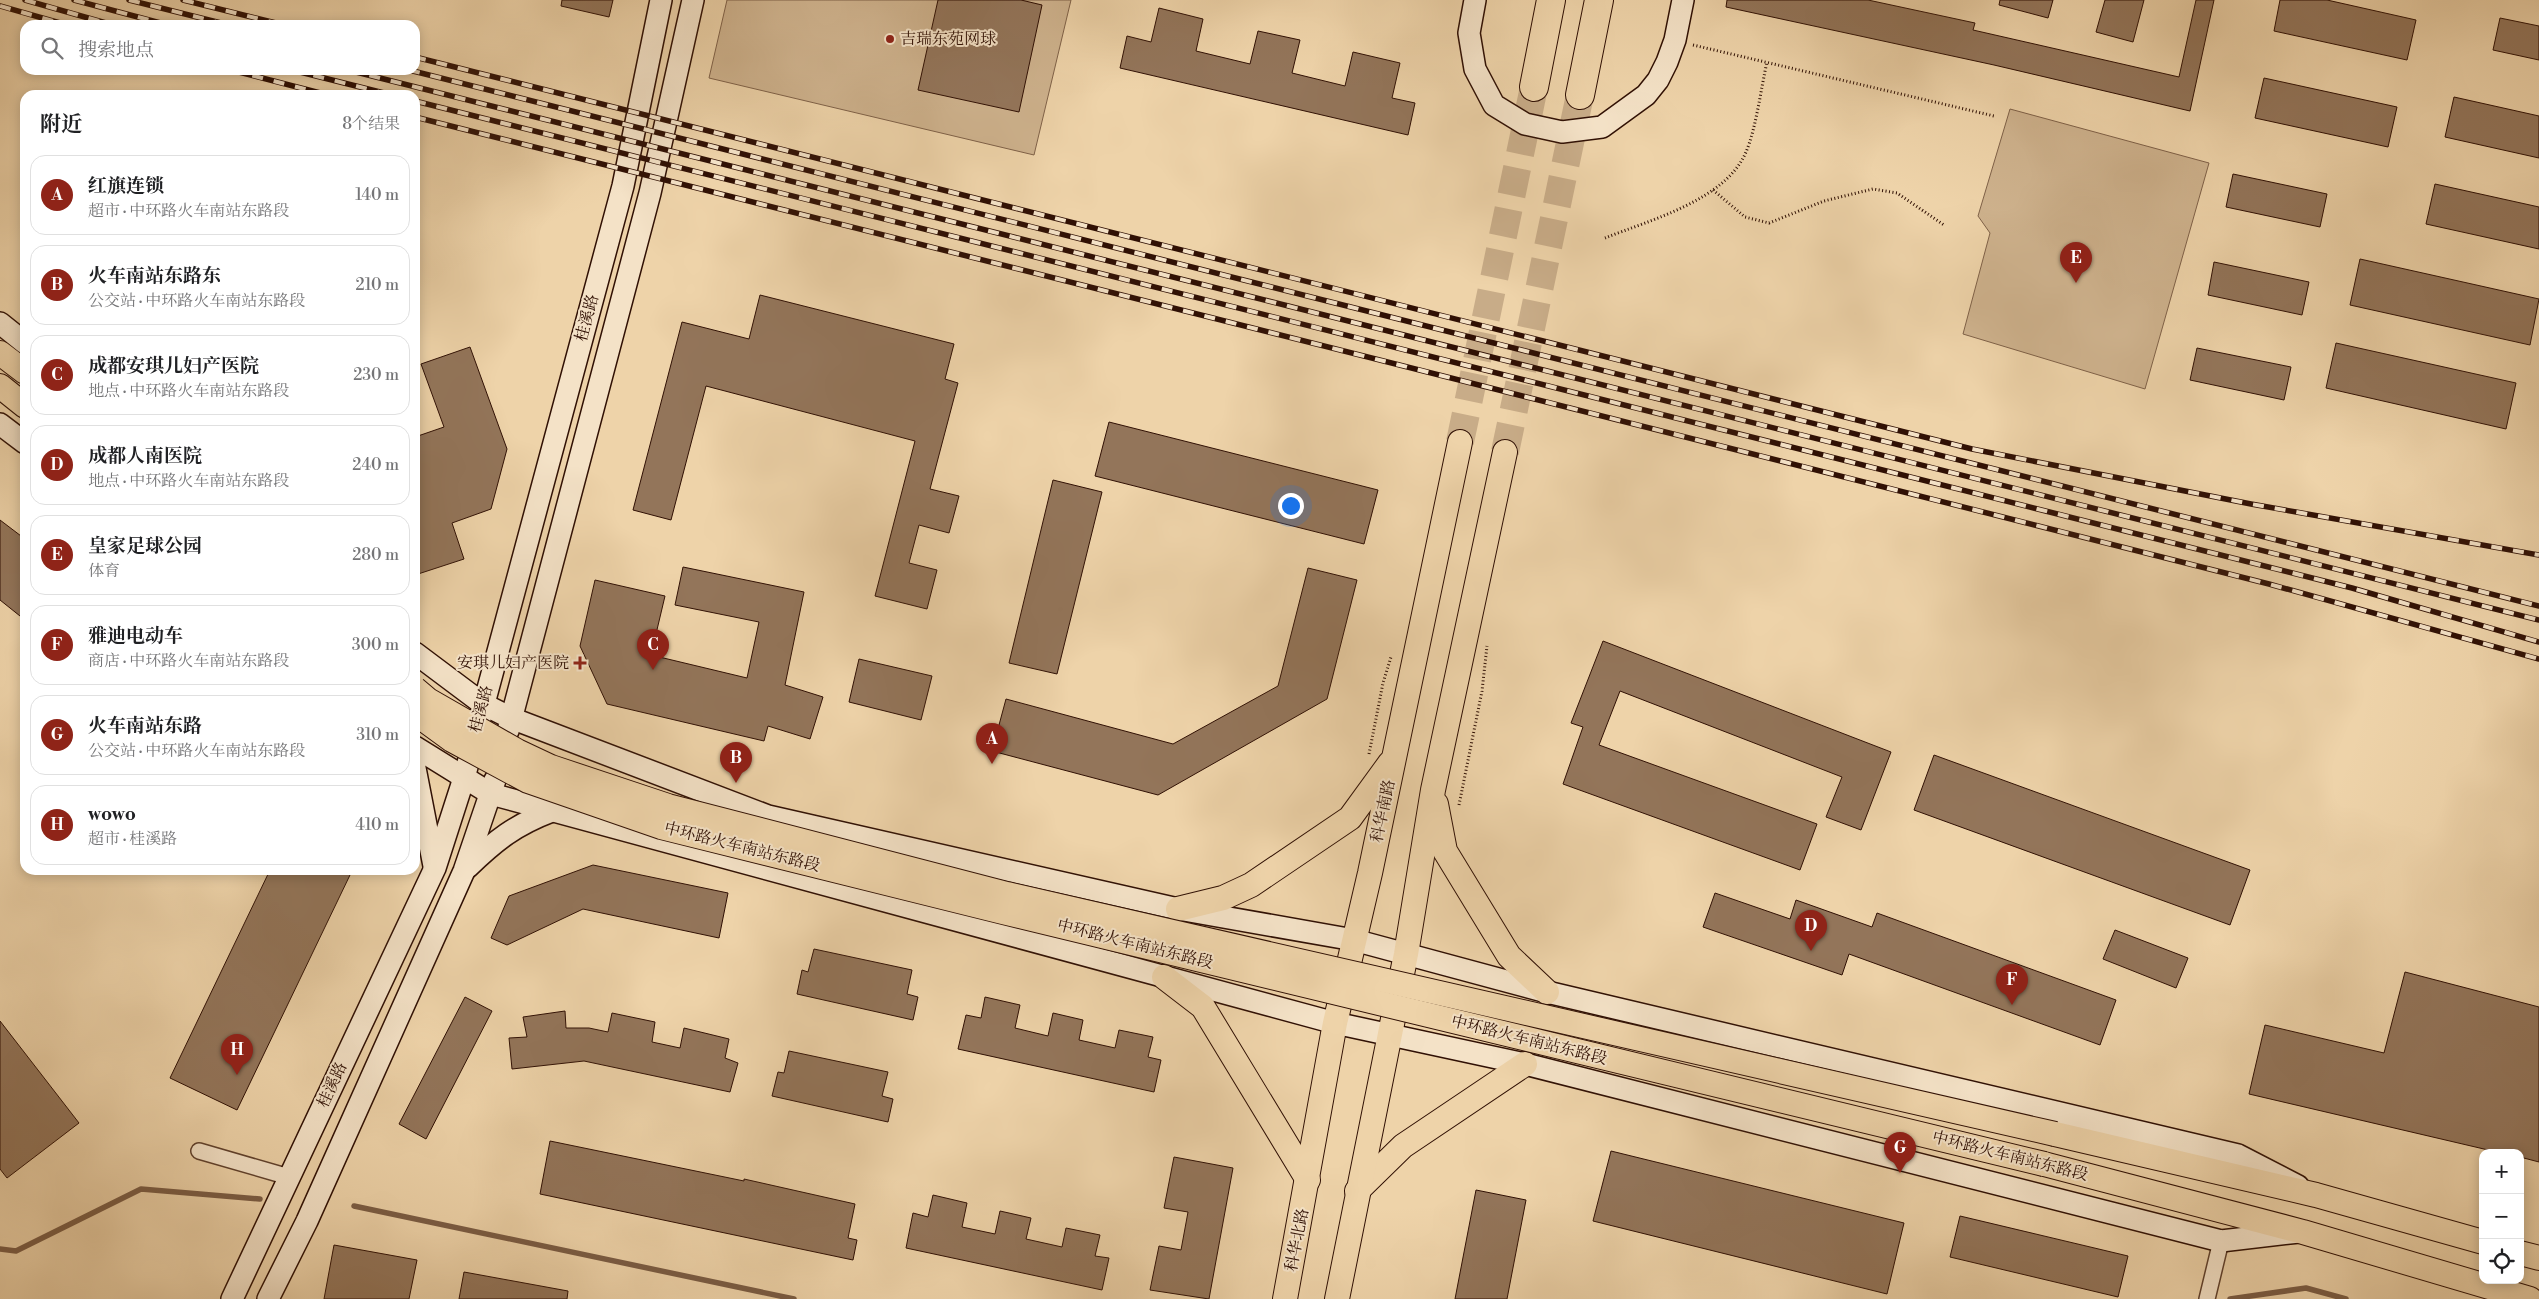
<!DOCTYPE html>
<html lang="zh">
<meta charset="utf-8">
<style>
:root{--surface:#fff;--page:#f6f6f6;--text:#202124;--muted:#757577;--line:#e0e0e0;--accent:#8f2418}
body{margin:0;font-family:"Libre Bodoni","Noto Serif SC",serif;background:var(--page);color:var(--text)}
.controls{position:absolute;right:15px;bottom:15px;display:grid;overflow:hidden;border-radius:10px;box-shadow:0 2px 12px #0003}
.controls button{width:45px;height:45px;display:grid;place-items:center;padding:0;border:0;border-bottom:1px solid var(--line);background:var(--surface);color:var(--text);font:25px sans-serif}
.you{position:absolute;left:1290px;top:505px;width:18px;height:18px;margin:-12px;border:4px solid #fff;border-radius:50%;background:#1a73e8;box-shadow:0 0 0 8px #1a73e833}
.badge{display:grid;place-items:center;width:32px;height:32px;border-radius:50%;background:var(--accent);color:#fff;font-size:16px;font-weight:700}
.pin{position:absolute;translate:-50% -41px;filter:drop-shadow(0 1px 2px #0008)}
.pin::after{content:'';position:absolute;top:26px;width:18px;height:15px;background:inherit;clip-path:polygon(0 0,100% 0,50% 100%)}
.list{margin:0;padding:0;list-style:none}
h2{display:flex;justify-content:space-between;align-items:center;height:65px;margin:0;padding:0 20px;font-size:21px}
h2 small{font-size:16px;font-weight:400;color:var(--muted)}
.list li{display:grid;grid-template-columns:32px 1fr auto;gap:15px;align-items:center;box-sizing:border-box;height:80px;margin:0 10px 10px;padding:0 10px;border:1px solid var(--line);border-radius:15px}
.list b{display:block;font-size:19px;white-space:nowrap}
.list p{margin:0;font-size:16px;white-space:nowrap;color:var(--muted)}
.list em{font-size:16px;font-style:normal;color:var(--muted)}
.icon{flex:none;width:28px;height:28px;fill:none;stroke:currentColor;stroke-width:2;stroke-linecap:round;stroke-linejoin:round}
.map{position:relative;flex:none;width:2539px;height:1299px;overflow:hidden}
.search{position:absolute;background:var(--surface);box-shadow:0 2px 12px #0003;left:20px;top:20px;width:400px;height:55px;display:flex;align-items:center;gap:12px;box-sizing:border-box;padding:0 18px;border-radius:15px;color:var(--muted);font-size:19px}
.panel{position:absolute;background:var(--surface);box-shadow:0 2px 12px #0003;left:20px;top:90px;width:400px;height:785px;border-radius:15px}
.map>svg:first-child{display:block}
.green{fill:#ceb28d;stroke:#7f6148}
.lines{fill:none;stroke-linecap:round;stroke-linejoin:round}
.stream{stroke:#7b5d45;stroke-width:5.5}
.building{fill:#93755a;stroke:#301004}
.highway-tunnel{stroke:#c8ac88;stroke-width:28;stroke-dasharray:28 14;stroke-linecap:butt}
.street-casing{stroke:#60412d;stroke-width:18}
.secondary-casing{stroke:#301004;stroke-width:24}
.primary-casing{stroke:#301004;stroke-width:26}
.highway-casing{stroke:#301004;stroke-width:30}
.path{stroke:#301004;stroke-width:3;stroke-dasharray:1 2.5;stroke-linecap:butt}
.street{stroke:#f4e2c7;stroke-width:15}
.secondary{stroke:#f4e2c7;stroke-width:21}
.primary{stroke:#eed3a9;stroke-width:24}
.highway{stroke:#eed3a9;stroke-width:28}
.rail-casing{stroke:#301004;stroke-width:5.5}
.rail{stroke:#f4e2c7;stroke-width:4;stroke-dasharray:11;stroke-linecap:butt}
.primary-bridge-casing{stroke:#301004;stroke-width:26;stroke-linecap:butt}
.primary-bridge{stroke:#eed3a9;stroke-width:24}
.poi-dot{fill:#8f2418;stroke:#f4e2c7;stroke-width:2}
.labels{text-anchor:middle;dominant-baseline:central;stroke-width:4;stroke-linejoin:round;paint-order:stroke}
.poi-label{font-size:16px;fill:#301004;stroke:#f4e2c7;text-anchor:start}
.street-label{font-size:16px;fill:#301004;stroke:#f4e2c7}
</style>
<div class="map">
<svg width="2539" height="1299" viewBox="0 0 2539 1299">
<rect width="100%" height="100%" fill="#eed3a9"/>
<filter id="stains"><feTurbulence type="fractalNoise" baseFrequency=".004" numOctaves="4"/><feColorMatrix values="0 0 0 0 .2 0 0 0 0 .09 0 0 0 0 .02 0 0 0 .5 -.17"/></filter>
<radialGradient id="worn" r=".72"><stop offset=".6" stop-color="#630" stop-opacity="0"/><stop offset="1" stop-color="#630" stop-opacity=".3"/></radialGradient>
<!-- green -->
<g class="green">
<path d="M 727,0 L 1071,0 L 1034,155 L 709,78 Z"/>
<path d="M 2010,109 L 2209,163 L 2145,389 L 1963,334 L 1990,233 L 1978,216 Z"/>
</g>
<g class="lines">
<!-- stream -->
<g class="stream">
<path d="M 354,1206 L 794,1299"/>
<path d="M 0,1249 L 16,1251 L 141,1189 L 260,1199"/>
<path d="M 2230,1299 L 2306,1288 L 2346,1299"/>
</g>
</g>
<!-- building -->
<g class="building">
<path d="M 562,0 L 613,0 L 609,17 L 561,6 Z"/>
<path d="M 938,0 L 1021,0 L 1042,5 L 1019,112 L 918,90 Z"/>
<path d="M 1727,0 L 1868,0 L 1975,23 L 1973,30 L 2179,77 L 2196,0 L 2214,0 L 2190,111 L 1994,65 L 1726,7 Z"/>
<path d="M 2000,0 L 2053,0 L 2048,18 L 1999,5 Z"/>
<path d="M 2105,0 L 2144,0 L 2133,42 L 2096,32 Z"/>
<path d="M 2280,0 L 2327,0 L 2416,20 L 2407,60 L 2274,31 Z"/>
<path d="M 1159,8 L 1203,19 L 1196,51 L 1250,64 L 1258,31 L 1300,40 L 1292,73 L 1345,86 L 1353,52 L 1400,63 L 1392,98 L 1415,103 L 1408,135 L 1120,68 L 1127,36 L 1151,42 Z"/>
<path d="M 2500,18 L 2539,26 L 2539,60 L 2493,50 Z"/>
<path d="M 2264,78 L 2397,107 L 2388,147 L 2255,118 Z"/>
<path d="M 2454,97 L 2539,116 L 2539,158 L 2445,137 Z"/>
<path d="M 2233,174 L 2327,194 L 2320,227 L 2226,207 Z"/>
<path d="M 2435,184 L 2539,207 L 2539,249 L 2426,224 Z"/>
<path d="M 2360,259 L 2539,299 L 2530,345 L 2350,305 Z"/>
<path d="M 2214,262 L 2309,282 L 2302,315 L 2208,295 Z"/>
<path d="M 760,295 L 954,344 L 945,379 L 958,383 L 930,489 L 959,496 L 949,533 L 919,525 L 909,563 L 937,570 L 927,609 L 875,596 L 915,441 L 706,386 L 671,520 L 633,510 L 682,322 L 749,339 Z"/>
<path d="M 2336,343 L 2516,383 L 2506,429 L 2326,388 Z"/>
<path d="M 470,347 L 507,449 L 491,509 L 452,523 L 464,559 L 415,575 L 415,437 L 444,427 L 421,364 Z"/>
<path d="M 2197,348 L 2291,367 L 2284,400 L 2190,380 Z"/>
<path d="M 1109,422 L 1378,490 L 1364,544 L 1095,476 Z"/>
<path d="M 1053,480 L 1102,492 L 1057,674 L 1009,663 Z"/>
<path d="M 0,520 L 25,539 L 25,620 L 0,600 Z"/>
<path d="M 683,567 L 804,592 L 785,685 L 823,697 L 810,739 L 768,726 L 764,741 L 607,704 L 580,646 L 595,580 L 665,596 L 651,655 L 747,678 L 759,622 L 675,605 Z"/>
<path d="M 1308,568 L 1357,580 L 1327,699 L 1158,795 L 992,751 L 1006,699 L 1173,744 L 1278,686 Z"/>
<path d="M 1603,641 L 1891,752 L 1861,830 L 1826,817 L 1842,777 L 1620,691 L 1599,745 L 1817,824 L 1800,870 L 1563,784 L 1583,727 L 1571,723 Z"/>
<path d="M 859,659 L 932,676 L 921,720 L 849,702 Z"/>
<path d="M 1934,755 L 2250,870 L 2230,925 L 1914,810 Z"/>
<path d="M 593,865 L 728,893 L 719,938 L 583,909 L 507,945 L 491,938 L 509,896 Z"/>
<path d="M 270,870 L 340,870 L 350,875 L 237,1110 L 170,1078 Z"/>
<path d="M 1715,893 L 1790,919 L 1796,900 L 1872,927 L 1877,913 L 2116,1000 L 2100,1045 L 1849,954 L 1842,975 L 1703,927 Z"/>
<path d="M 2115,930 L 2188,958 L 2176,988 L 2103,959 Z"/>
<path d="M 814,949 L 912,970 L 907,994 L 918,997 L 913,1020 L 797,994 L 802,970 L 808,972 Z"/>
<path d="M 2405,972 L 2539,1007 L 2539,1162 L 2520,1157 L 2520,1153 L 2501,1153 L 2249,1094 L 2265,1025 L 2384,1053 Z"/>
<path d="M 465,997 L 492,1011 L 426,1139 L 399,1124 Z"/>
<path d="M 985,997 L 1020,1005 L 1015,1028 L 1048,1036 L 1053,1013 L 1083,1020 L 1079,1040 L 1115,1048 L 1119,1030 L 1153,1037 L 1148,1057 L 1161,1060 L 1154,1092 L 958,1049 L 966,1015 L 981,1018 Z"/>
<path d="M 565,1011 L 566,1028 L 589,1028 L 608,1032 L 612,1013 L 655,1022 L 652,1042 L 680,1048 L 684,1028 L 729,1039 L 725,1058 L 738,1063 L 730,1092 L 584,1061 L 512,1069 L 509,1038 L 527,1037 L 523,1017 Z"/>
<path d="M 0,1021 L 79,1123 L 7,1178 L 0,1169 Z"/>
<path d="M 789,1051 L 888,1072 L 882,1096 L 893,1099 L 888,1122 L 772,1096 L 778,1072 L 784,1073 Z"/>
<path d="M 550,1141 L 744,1181 L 744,1179 L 855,1204 L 848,1238 L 857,1240 L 853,1260 L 540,1194 Z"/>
<path d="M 1611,1151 L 1904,1223 L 1887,1294 L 1593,1221 Z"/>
<path d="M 1174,1157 L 1233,1168 L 1209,1299 L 1150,1290 L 1159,1246 L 1181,1250 L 1188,1212 L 1164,1208 Z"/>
<path d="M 1476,1190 L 1526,1200 L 1507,1299 L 1455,1299 Z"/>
<path d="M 933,1195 L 967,1203 L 962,1227 L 995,1234 L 1000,1211 L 1031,1218 L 1026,1239 L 1062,1247 L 1066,1228 L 1100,1235 L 1095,1256 L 1109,1258 L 1102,1290 L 906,1248 L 913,1213 L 928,1217 Z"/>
<path d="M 1960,1216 L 2128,1256 L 2118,1297 L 1950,1257 Z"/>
<path d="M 334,1245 L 417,1260 L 409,1299 L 324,1299 Z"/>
<path d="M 464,1272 L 568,1291 L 567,1299 L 459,1299 Z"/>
</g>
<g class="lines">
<!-- highway-tunnel -->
<g class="highway-tunnel">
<path d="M 1460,442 L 1534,87"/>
<path d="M 1505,452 L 1580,95"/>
</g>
<defs>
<g id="street">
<path d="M 199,1151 L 289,1177"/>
<path d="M 2207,1299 L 2221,1241"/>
</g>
<g id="secondary">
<path d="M 1475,0 L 1469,33 L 1475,69 L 1494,105 L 1525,124 L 1562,132 L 1602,127 L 1646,95 L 1658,80 L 1667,62 L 1675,40 L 1683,0"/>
<path d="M 0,323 L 25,343"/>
<path d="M 0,424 L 25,443"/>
<path d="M 415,653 L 483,704 L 511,718 L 768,816 L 1178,909 L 1354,940 L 1547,992 L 2238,1155 L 2298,1186"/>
<path d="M 508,731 L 650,193 L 693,0"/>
<path d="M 415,747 L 491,794 L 1335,1023 L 1525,1064 L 2221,1241 L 2299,1232"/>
<path d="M 415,768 L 434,866"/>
<path d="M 468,867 C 496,840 515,825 552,811"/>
<path d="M 232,1299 L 435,868 L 464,778 L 623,186 L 661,0"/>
<path d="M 268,1299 L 307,1221 L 464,871 L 495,780"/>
</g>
<g id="primary">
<path d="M 0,353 L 25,372"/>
<path d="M 0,386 L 25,406"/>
<path d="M 1436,804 L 1445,851 L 1509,956 L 1547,992"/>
<path d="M 1178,909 L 1223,898 L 1251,885 L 1350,818 L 1390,763"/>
<path d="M 1164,977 L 1203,1007 L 1308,1180"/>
<path d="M 2055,1134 L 2316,1195 L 2483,1242"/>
<path d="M 2044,1164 L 2303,1232 L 2530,1299"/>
<path d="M 1357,1191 L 1403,1146 L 1525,1064"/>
<path d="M 2520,1253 L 2539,1258"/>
<path d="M 1285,1299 L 1335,1023 L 1370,873 L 1460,442"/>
<path d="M 1337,1299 L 1406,954 L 1433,790 L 1505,452"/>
</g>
<g id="highway">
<path d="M 1534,87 L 1551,0"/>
<path d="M 1580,95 L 1599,0"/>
</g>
</defs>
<!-- street casing -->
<use href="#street" class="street-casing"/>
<!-- secondary casing -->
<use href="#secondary" class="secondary-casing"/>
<!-- primary casing -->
<use href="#primary" class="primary-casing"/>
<!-- highway casing -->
<use href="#highway" class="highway-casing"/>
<!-- path -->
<g class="path">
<path d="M 1693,45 L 1994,116"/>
<path d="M 1713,190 L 1745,217 L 1769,223 L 1824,201 L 1873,189 L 1897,193 L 1944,225"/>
<path d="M 1605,238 C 1650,220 1726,200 1746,152 C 1756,129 1761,88 1767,62"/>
<path d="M 1369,754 L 1383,683 L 1391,657"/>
<path d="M 1459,805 L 1482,691 L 1487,646"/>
</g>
<!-- street -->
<use href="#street" class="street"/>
<!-- secondary -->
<use href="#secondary" class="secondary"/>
<!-- primary -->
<use href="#primary" class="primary"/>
<!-- highway -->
<use href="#highway" class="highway"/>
<defs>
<g id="rail">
<path d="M 25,0 L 113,25"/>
<path d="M 74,0 L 168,25"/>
<path d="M 129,0 L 229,25"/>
<path d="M 183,0 L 284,25"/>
<path d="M 0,6 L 67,25"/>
<path d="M 415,57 L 1972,449 L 2251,504 L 2539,555"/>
<path d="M 231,70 L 328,95"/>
<path d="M 292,70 L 392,95"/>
<path d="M 348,70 L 2539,620"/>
<path d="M 409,70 L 2539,606"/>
<path d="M 415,101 L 2352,588 L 2539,642"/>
<path d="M 415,117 L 2269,584 L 2539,659"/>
</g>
</defs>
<!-- rail casing -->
<use href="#rail" class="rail-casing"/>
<!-- rail -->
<use href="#rail" class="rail"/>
<defs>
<g id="primary-bridge">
<path d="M 415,689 L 428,700 L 517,751 L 551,767 L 668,806 L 1007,894 L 2055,1134"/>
<path d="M 415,713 L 452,740 L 528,781 L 661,827 L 1003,912 L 2044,1164"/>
</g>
</defs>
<!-- primary-bridge casing -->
<use href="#primary-bridge" class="primary-bridge-casing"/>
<!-- primary-bridge -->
<use href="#primary-bridge" class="primary-bridge"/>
</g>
<!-- markers -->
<g class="poi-dot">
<circle cx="890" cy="39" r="5"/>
<path d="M577.5 655.5h5v5h5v5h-5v5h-5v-5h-5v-5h5z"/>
</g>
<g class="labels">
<!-- poi labels -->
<g class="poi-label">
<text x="900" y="39">吉瑞东苑网球</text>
<text x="569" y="663" text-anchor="end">安琪儿妇产医院</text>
</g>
<!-- street labels -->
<g class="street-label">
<text transform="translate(587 318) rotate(-75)">桂溪路</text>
<text transform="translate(481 709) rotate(-75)">桂溪路</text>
<text transform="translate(1383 811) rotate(-78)">科华南路</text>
<text transform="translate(742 847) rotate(14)">中环路火车南站东路段</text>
<text transform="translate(1135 944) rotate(14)">中环路火车南站东路段</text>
<text transform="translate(1529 1040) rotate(14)">中环路火车南站东路段</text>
<text transform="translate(332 1085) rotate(-65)">桂溪路</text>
<text transform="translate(2010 1156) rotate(14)">中环路火车南站东路段</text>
<text transform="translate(1297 1240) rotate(-79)">科华北路</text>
</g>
</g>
<rect width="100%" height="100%" filter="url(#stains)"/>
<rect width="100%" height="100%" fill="url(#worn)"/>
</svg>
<div class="controls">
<button>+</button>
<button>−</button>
<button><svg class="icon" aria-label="locate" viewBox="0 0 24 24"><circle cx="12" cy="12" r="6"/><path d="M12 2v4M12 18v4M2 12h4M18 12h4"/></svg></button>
</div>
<div class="you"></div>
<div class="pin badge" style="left:992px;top:764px">A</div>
<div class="pin badge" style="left:736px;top:783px">B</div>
<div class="pin badge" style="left:653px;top:670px">C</div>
<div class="pin badge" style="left:1811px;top:951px">D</div>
<div class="pin badge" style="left:2076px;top:283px">E</div>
<div class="pin badge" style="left:2012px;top:1005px">F</div>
<div class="pin badge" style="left:1900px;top:1173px">G</div>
<div class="pin badge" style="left:237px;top:1075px">H</div>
<div class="search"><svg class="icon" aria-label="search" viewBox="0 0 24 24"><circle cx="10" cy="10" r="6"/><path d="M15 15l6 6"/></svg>搜索地点</div>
<section class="panel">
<h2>附近<small>8个结果</small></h2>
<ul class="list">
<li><span class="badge">A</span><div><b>红旗连锁</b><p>超市 · 中环路火车南站东路段</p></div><em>140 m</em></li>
<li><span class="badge">B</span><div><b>火车南站东路东</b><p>公交站 · 中环路火车南站东路段</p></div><em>210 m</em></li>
<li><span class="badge">C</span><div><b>成都安琪儿妇产医院</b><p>地点 · 中环路火车南站东路段</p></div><em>230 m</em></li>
<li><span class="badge">D</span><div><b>成都人南医院</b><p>地点 · 中环路火车南站东路段</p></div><em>240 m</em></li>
<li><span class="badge">E</span><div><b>皇家足球公园</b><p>体育</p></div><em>280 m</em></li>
<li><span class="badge">F</span><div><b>雅迪电动车</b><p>商店 · 中环路火车南站东路段</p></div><em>300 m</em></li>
<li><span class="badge">G</span><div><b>火车南站东路</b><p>公交站 · 中环路火车南站东路段</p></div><em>310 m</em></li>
<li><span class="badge">H</span><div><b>wowo</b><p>超市 · 桂溪路</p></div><em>410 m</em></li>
</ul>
</section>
</div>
